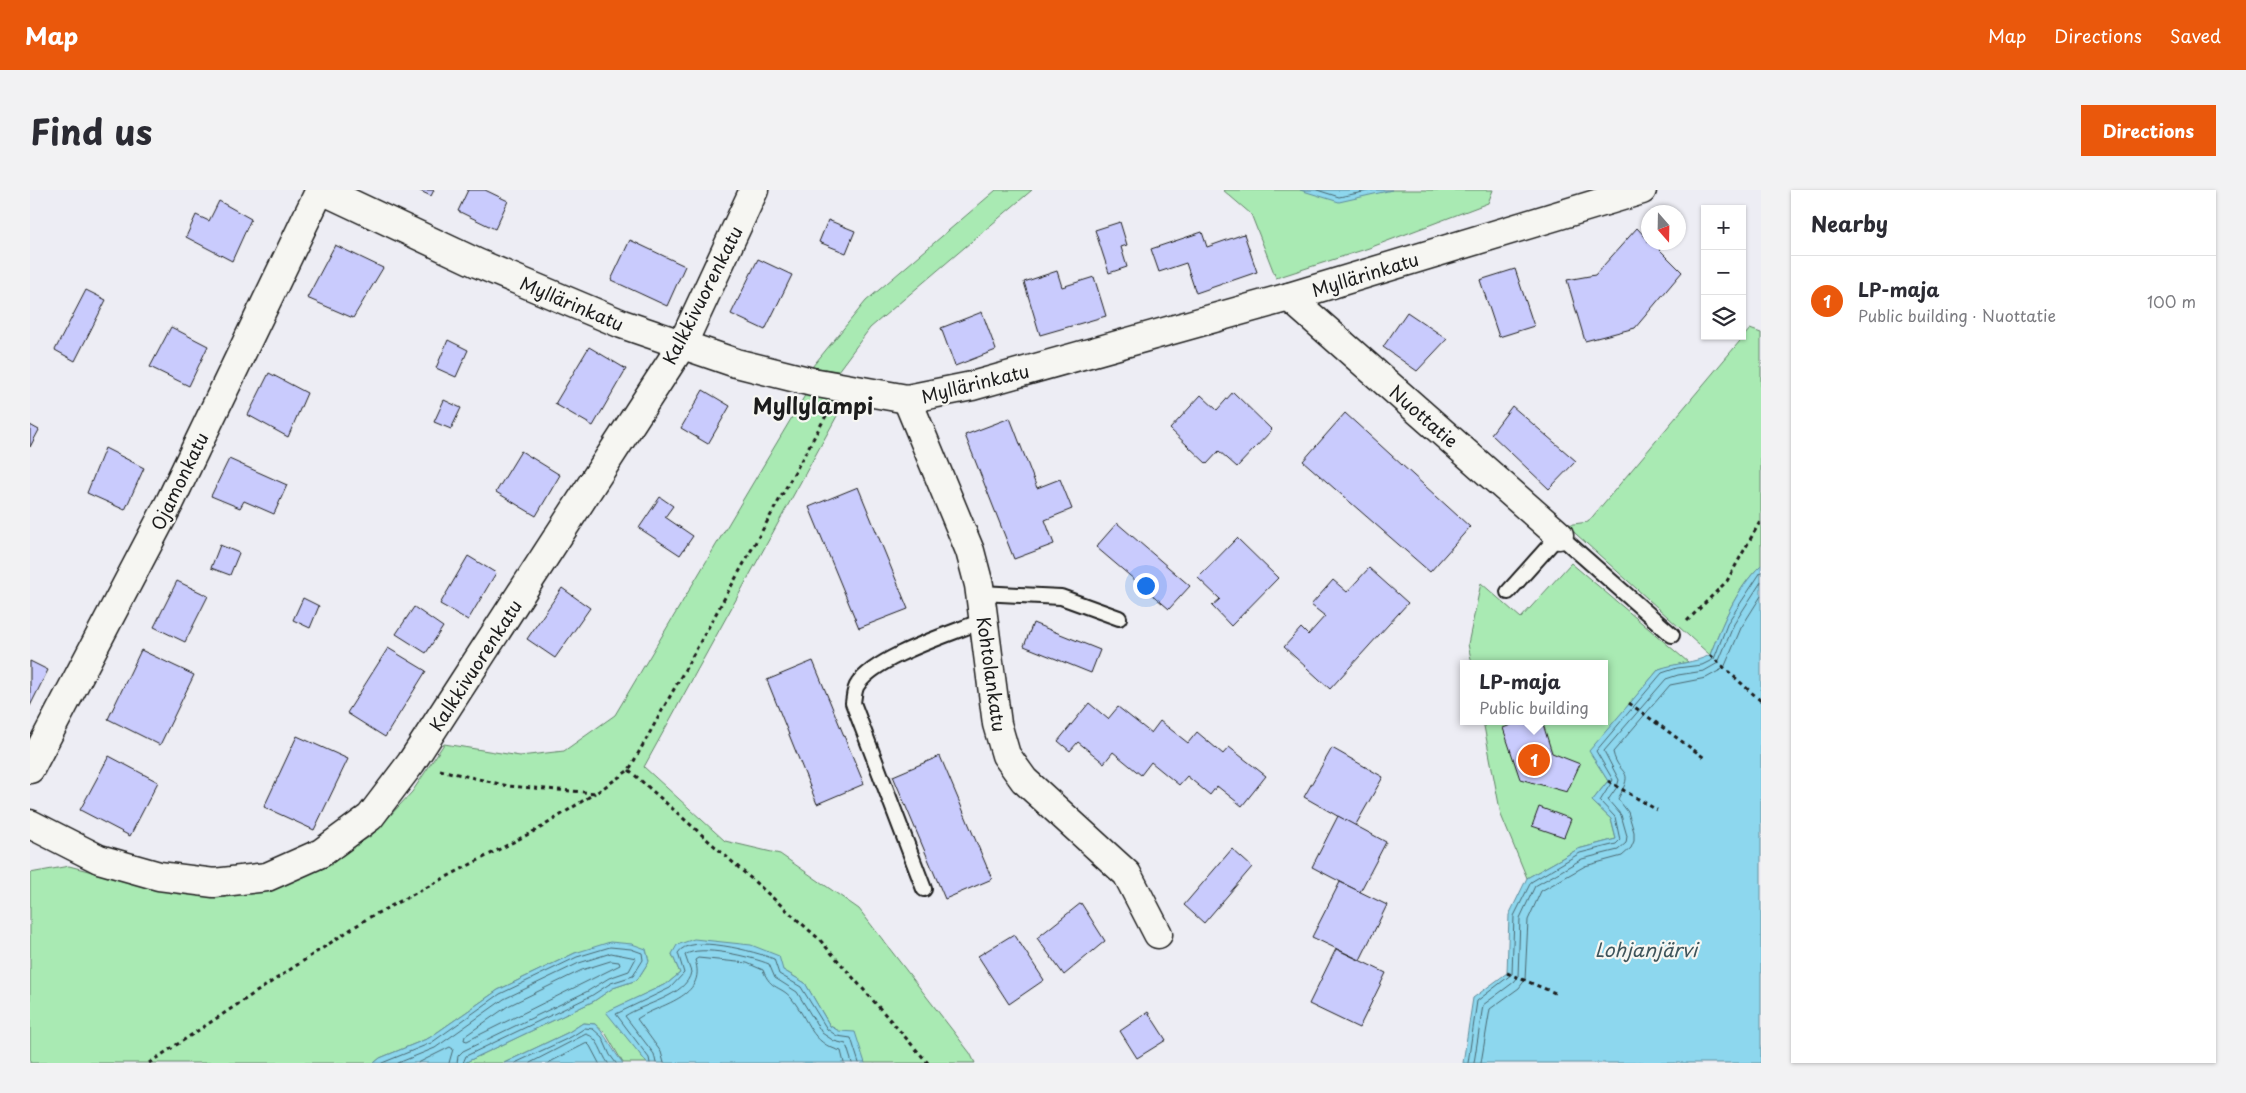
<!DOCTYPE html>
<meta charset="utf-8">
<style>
:root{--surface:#fff;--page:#f2f2f3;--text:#2b2b33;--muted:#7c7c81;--line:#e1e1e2;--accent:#ea580c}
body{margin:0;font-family:"Playpen Sans",sans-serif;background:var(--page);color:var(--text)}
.controls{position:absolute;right:15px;top:15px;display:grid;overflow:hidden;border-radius:0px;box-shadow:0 1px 4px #0004}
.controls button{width:45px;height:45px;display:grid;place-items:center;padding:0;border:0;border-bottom:1px solid var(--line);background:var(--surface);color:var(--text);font:25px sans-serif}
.compass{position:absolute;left:1611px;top:15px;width:45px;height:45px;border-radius:50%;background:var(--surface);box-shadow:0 1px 4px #0004;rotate:160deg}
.you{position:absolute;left:1115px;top:395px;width:18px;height:18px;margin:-12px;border:4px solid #fff;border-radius:50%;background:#1a73e8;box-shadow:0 0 0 8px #1a73e833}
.badge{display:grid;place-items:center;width:32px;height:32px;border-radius:50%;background:var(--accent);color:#fff;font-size:16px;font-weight:700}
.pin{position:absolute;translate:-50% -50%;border:2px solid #fff;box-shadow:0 1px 5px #0006}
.popup{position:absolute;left:1430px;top:470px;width:148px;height:65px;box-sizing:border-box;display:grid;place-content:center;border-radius:0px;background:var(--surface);filter:drop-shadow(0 1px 4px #0005);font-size:16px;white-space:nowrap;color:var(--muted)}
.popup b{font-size:19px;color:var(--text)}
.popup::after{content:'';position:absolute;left:50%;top:100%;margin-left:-10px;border:10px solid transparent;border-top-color:var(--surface)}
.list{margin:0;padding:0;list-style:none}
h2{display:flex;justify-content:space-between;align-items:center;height:65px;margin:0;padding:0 20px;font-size:21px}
h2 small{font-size:16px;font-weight:400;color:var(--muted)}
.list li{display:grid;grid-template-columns:32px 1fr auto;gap:15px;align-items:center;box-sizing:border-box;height:90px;padding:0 20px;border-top:1px solid var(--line)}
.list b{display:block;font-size:19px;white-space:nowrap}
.list p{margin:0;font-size:16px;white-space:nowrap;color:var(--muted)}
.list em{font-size:16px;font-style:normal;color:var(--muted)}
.icon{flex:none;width:28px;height:28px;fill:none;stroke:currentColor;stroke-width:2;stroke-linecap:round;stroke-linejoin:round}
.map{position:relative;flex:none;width:1731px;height:873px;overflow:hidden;border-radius:0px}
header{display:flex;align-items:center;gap:30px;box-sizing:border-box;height:70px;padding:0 25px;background:var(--accent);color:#fff}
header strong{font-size:24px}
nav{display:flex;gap:28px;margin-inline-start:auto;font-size:18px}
.intro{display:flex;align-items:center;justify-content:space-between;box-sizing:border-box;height:120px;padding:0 30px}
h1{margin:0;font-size:35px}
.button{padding:12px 22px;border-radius:0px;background:var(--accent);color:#fff;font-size:18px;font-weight:700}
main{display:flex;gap:30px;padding:0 30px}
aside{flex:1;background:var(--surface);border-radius:0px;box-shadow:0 1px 4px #0004}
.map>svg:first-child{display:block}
.green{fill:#a9eab3;stroke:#628368}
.water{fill:#8dd7ee;stroke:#608c9a}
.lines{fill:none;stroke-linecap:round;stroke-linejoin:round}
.shore{stroke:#496770;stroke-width:1}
.building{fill:#c9cbfd;stroke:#1c1c1c}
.lane-casing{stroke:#1c1c1c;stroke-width:18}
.street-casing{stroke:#1c1c1c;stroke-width:31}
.secondary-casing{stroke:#1c1c1c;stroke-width:31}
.path{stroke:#1c1c1c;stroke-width:3;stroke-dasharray:4 4;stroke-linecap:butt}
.lane{stroke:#f6f6f2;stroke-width:14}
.street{stroke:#f6f6f2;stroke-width:28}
.secondary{stroke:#f6f6f2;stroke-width:28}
.labels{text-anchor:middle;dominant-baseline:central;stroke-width:4.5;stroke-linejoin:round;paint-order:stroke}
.street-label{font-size:18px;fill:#1c1c1c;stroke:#f6f6f2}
.water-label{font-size:19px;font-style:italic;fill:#3e545b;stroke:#f6f6f2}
.district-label{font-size:22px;font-weight:bold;fill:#1c1c1c;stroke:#f6f6f2}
</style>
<header>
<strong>Map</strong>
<nav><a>Map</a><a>Directions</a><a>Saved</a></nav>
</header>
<div class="intro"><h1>Find us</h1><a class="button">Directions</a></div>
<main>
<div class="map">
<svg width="1731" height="873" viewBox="0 0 1731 873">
<rect width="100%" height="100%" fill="#ededf4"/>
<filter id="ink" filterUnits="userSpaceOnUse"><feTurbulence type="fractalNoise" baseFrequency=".02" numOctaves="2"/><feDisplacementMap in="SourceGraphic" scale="10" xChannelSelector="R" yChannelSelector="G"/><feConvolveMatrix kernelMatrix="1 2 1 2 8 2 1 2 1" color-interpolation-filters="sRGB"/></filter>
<g filter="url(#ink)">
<!-- green -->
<g class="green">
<path d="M 966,0 L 1002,0 L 840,138 L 808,181 L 782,177 L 836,111 Z"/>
<path d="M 1193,0 L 1463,0 L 1458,13 L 1339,58 L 1246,88 L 1221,24 Z"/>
<path d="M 1720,139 L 1731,143 L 1731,375 C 1706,399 1692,434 1680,465 L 1536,335 L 1558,332 Z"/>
<path d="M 777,202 L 813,215 L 614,577 L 695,651 L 750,664 L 829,719 L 940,863 L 945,873 L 835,873 L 809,841 L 800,836 L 775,793 L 753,780 L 642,764 L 650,783 L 638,793 L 577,822 L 617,873 L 593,873 L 576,844 L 565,834 L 553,833 L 539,842 L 474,873 L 434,873 L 564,811 L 583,798 L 607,790 L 619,771 L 545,763 L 468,800 L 399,848 L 350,868 L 344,873 L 0,873 L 0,683 L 39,676 L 132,700 L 188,708 L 242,699 L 286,679 L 341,646 L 382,602 L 414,554 L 490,566 L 534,561 L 585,525 Z"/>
<path d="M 1541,373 L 1658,472 L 1629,479 L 1560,561 L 1578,591 L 1562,611 L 1581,629 L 1586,649 L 1548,659 L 1497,688 L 1471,625 L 1453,531 L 1574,531 L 1574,474 L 1442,474 L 1438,454 L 1451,393 L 1491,428 Z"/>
</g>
<!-- water -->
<g class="water">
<path d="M 1270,0 L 1362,0 L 1309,12 Z"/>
<path d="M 1731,375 L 1731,873 L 1433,873 L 1443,808 L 1477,783 L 1479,725 L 1497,688 L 1548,659 L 1586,649 L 1581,629 L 1562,611 L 1578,591 L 1559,561 L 1629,479 C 1646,473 1665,473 1680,465 C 1692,434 1706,399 1731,375 Z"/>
<path d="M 664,749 L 721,755 L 749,766 L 753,780 L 775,793 L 800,836 L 809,841 L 825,842 L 835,873 L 617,873 L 576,822 L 638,793 L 650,783 L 642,764 L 647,755 Z"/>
<path d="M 580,752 L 602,754 L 616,759 L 619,771 L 607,790 L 583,798 L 564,811 L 434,873 L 344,873 L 350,868 L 399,848 L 468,800 L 545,763 Z"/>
<path d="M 553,833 L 565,834 C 577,846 582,860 593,873 L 474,873 L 539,842 Z"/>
</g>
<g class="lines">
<!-- shore -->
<g class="shore">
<path d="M 1287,0 L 1309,7 L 1343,0"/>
<path d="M 581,771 L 589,772 L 590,775 L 437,851 L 434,850 L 435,846 L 478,816 L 552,780 Z"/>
<path d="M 352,873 L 401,853 L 470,804 L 547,767 L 580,757 L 601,759 L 612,763 L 613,770 L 603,786 L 581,793 L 561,806 L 436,866 L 433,873"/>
<path d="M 368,873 L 405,858 L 474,809 L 549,773 L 581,763 L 606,768 L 599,781 L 579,788 L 558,801 L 433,861 L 428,866 L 427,873"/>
<path d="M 388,873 L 420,857 L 423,859 L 419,873"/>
<path d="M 485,873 L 541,847 L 555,838 L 563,839 L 572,847 L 580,865 L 586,873"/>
<path d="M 500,873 L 556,844 C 569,847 571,864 578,873"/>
<path d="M 518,873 L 557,853 L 560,856 L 569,873"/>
<path d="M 620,873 L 619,868 L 586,824 L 640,798 L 654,783 L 648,763 C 659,743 727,762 744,769 L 749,784 L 771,797 L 797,839 L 807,846 L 821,848 L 829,873"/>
<path d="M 626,873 L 624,864 L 595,826 C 612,814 657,806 661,782 L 655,765 C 670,754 722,767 739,774 L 745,788 L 767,802 L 792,843 L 804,851 L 816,854 L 822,873"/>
<path d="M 634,873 L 631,862 L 607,829 C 628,814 678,808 665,770 L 668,768 L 717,773 L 733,780 C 741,801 751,795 762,809 C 779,830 780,853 811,861 L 814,873"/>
<path d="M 1438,873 L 1447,811 L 1482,784 L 1484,726 L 1501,692 L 1550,663 L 1586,654 L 1590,650 L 1585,627 L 1570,611 L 1583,590 L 1566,561 L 1632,483 L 1647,478 L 1672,475 L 1684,469 L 1698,432 L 1731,382"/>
<path d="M 1444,873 L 1453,815 L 1484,792 L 1488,787 L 1490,728 L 1505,696 L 1552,669 L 1588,660 L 1596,653 L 1597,646 L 1591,625 L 1578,610 L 1587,597 L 1589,590 L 1574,561 L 1636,489 L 1648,485 L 1674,481 L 1688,473 L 1704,434 L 1731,392"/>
<path d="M 1451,873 L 1460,819 L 1489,798 L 1495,790 L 1498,730 L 1511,701 L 1555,676 L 1592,666 L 1601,658 L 1604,651 L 1604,642 L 1598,622 L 1588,609 C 1606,576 1589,588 1583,562 L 1640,495 L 1676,488 L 1694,478 L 1711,438 L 1731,406"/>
</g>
</g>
<!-- building -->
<g class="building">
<path d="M 388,0 L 404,0 L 401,6 Z"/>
<path d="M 438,0 L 455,0 L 478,11 L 465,39 L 428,21 Z"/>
<path d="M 189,11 L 221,29 L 202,71 L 156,47 L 166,25 L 179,31 Z"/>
<path d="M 798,30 L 825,41 L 816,63 L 789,52 Z"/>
<path d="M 1090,32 L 1097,55 L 1091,57 L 1097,77 L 1079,83 L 1065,40 Z"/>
<path d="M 1607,38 L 1618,50 L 1618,52 L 1622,52 L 1652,82 L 1605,138 L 1555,151 L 1537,90 L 1565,85 Z"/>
<path d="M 1172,42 L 1177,57 L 1214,44 L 1227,82 L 1166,103 L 1156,73 L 1129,82 L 1121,59 Z"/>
<path d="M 600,50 L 655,76 L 637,116 L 581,90 Z"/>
<path d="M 305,55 L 353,78 L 323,128 L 277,108 Z"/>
<path d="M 728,69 L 762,85 L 735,140 L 701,124 Z"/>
<path d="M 1485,79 L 1504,136 L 1469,147 L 1450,90 Z"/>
<path d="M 1027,81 L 1032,97 L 1064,87 L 1076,126 L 1010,145 L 994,92 Z"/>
<path d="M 56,100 L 76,110 L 45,171 L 25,160 Z"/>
<path d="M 952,122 L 966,160 L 925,176 L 911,138 Z"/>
<path d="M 1377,122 L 1417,149 L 1387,181 L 1353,157 Z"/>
<path d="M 141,137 L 178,156 L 159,196 L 120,177 Z"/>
<path d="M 418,150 L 438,160 L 426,187 L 406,178 Z"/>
<path d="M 559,157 L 596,179 L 563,236 L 525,214 Z"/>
<path d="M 239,183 L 277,203 L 258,247 L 218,225 Z"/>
<path d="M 673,200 L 700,216 L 678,254 L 651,238 Z"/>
<path d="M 1203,202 L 1242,240 L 1207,277 L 1189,261 L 1177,274 L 1140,239 L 1171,205 L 1187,220 Z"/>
<path d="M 414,210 L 431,218 L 421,239 L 404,232 Z"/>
<path d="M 1482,216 L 1546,271 L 1519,299 L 1461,244 Z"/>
<path d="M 1315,223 L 1440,337 L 1400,382 L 1273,271 Z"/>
<path d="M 980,228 L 1007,298 L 1030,289 L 1042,319 L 1015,330 L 1024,354 L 984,369 L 935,245 Z"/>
<path d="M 0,235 L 9,240 L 0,257 Z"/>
<path d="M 75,258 L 114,278 L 95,320 L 57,303 Z"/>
<path d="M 491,261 L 530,285 L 506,326 L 466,302 Z"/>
<path d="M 199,269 L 257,295 L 244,324 L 214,311 L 210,318 L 181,306 Z"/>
<path d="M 828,297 L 878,419 L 829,438 L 779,317 Z"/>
<path d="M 630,307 L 643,316 L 635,327 L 663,346 L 650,365 L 609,338 Z"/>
<path d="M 1087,333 L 1160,396 L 1139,419 L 1066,357 Z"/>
<path d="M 1207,348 L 1248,388 L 1201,436 L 1182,416 L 1190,409 L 1168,388 Z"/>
<path d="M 190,355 L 209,363 L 200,385 L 181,378 Z"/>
<path d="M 438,366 L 466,383 L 438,430 L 410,414 Z"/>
<path d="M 1339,378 L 1378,413 L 1300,499 L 1254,457 L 1271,438 L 1278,445 L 1295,426 L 1281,415 L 1303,390 L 1317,402 Z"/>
<path d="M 147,391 L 178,406 L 155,452 L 124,437 Z"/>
<path d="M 532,398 L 560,418 L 525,468 L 497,449 Z"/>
<path d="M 273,408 L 289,416 L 280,438 L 263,430 Z"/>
<path d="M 384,417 L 413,437 L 396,463 L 366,444 Z"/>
<path d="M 1003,433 L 1070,460 L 1061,483 L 994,456 Z"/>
<path d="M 358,458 L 396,481 L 355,547 L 317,523 Z"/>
<path d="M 111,460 L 164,485 L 130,555 L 78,529 Z"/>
<path d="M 0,471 L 18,480 L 0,516 Z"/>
<path d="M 783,471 L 834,594 L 787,614 L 737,490 Z"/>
<path d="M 1059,513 L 1078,529 L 1088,517 L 1121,543 L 1130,531 L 1158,553 L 1167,542 L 1193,564 L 1199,557 L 1236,586 L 1212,616 L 1187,596 L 1180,605 L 1157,586 L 1149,595 L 1121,572 L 1111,585 L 1083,562 L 1074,573 L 1048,552 L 1040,561 L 1028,551 Z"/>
<path d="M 1491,531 L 1512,531 L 1522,563 L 1550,574 L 1537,602 L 1490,589 L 1473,538 Z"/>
<path d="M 267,546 L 318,569 L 284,640 L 234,617 Z"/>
<path d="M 1302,558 L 1353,587 L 1325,636 L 1274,607 Z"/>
<path d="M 79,566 L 128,592 L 100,646 L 50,620 Z"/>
<path d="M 910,566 L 962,689 L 915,709 L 863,586 Z"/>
<path d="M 1509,617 L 1541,629 L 1534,647 L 1502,636 Z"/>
<path d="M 1308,626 L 1356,652 L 1330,702 L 1282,677 Z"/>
<path d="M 1202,659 L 1222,677 L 1174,733 L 1154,715 Z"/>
<path d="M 1310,692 L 1357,715 L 1330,770 L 1282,747 Z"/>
<path d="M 1051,713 L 1075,751 L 1034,785 L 1007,748 Z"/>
<path d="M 984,744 L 1014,790 L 979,814 L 948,766 Z"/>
<path d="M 1306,759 L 1356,783 L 1329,838 L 1279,814 Z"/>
<path d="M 1118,822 L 1136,850 L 1107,868 L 1090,841 Z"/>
</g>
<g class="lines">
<defs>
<g id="lane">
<path d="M 1478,402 L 1529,345 L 1642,445"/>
<path d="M 951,403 L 1031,407 L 1089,428"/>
<path d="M 894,699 L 823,513 C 824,507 824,499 828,494 C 847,466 921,444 954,430"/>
</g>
<g id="street">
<path d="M 292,0 L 447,73 L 592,134 L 706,173 L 782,192 L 877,209 L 942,196 L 1259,107 L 1612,0"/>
<path d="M 1259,107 L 1529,345"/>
<path d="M 877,209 L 940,361 L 949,395 L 967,534 L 976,565 L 994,590 L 1097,684 L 1128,744"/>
<path d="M 0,634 L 69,669 L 129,686 L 184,693 L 237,687 L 291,663 L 340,627 L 381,573 L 652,155 L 724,0"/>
</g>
<path id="secondary" d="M 0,579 L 140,312 L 290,0"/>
</defs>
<!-- lane casing -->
<use href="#lane" class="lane-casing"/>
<!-- street casing -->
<use href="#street" class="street-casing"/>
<!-- secondary casing -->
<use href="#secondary" class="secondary-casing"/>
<!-- path -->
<g class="path">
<path d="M 1657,431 L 1697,391 L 1731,330"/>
<path d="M 1680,465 L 1731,511"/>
<path d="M 1599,513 L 1676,569"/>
<path d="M 410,580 L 478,596 L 566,603 L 599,580 L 797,224"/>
<path d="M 599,580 L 789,749 L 898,873"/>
<path d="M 1578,591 L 1627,620"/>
<path d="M 1477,783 L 1525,803"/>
<path d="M 119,873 L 338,728 L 512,637 L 565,603"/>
</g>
<!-- lane -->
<use href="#lane" class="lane"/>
<!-- street -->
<use href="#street" class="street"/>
<!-- secondary -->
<use href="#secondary" class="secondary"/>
</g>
</g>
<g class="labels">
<!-- street labels -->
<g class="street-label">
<text transform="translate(1335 84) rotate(-17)">Myllärinkatu</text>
<text transform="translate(672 105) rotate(-63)">Kalkkivuorenkatu</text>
<text transform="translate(542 113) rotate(23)">Myllärinkatu</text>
<text transform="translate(945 193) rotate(-14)">Myllärinkatu</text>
<text transform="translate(1394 226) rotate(41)">Nuottatie</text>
<text transform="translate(149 291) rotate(-64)">Ojamonkatu</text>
<text transform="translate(445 475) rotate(-57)">Kalkkivuorenkatu</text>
<text transform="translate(962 484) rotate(82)">Kohtolankatu</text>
</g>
<!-- water labels -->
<g class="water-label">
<text x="1616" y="759">Lohjanjärvi</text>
</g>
<!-- district labels -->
<g class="district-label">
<text x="783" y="214">Myllylampi</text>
</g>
</g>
</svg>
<div class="controls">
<button>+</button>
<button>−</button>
<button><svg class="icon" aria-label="layers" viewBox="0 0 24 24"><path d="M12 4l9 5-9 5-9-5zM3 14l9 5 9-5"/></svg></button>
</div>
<svg class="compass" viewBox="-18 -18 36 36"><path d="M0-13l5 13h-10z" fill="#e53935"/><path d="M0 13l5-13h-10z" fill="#7c7c81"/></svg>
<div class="you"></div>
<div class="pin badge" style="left:1504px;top:570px">1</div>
<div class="popup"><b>LP-maja</b>Public building</div>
</div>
<aside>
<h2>Nearby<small></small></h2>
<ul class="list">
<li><span class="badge">1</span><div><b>LP-maja</b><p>Public building · Nuottatie</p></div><em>100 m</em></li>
</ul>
</aside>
</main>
